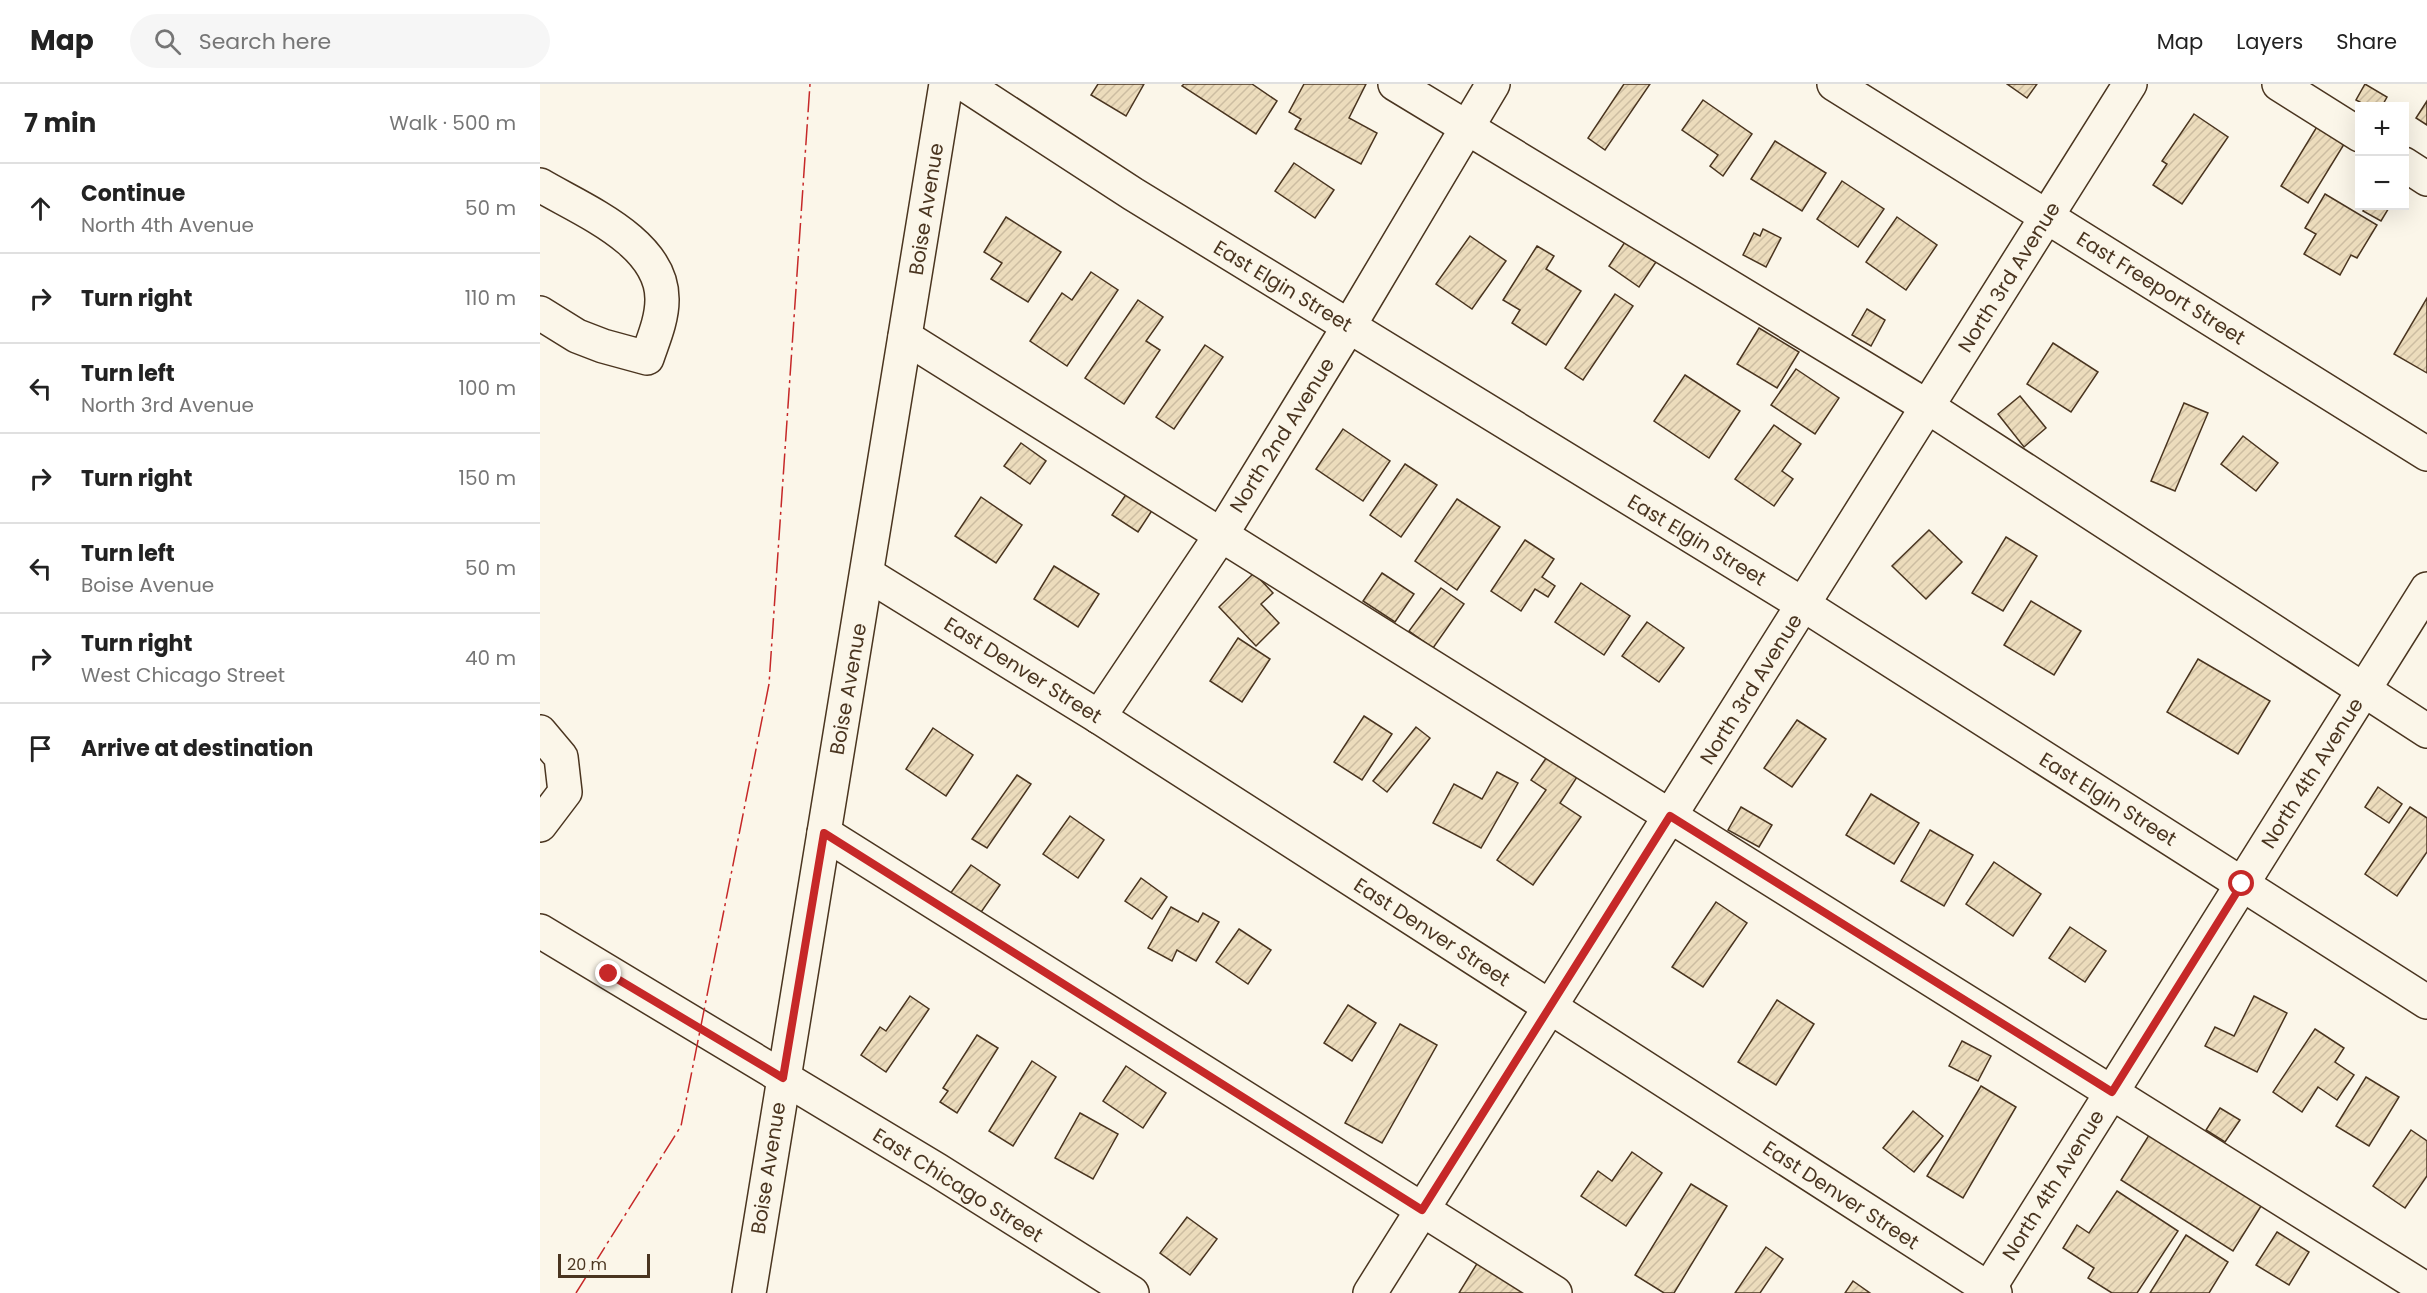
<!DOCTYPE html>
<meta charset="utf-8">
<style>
:root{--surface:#fff;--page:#f6f6f6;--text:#222;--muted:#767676;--line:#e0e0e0}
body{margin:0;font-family:Poppins,sans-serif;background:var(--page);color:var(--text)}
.controls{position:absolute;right:18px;top:18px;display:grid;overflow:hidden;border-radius:0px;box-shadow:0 6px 24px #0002}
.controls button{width:54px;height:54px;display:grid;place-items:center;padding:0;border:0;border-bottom:2px solid var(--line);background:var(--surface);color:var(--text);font:30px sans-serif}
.scale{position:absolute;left:18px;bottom:15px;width:92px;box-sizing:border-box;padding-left:6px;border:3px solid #4a3520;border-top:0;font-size:16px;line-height:21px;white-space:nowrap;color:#4a3520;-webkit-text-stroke:4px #fbf6e9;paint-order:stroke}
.stop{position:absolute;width:18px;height:18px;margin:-14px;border:4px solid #c62828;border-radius:50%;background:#fff}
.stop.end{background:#c62828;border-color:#fff;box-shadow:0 2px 6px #0008}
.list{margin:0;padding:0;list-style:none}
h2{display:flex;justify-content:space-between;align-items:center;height:78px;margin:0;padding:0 24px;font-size:26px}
h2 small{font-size:20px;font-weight:400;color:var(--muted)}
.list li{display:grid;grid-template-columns:39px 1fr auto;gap:18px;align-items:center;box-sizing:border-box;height:90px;padding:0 24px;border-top:2px solid var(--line)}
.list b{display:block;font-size:22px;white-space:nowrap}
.list p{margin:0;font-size:20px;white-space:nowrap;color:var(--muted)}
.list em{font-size:20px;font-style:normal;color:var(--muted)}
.icon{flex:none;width:33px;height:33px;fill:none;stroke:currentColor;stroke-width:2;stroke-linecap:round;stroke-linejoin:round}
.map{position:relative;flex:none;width:1887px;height:1209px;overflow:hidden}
header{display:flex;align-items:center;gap:36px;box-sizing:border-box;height:84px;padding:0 30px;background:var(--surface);border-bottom:2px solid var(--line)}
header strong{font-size:28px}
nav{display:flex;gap:33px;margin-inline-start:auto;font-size:21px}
.search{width:420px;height:54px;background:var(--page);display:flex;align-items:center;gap:15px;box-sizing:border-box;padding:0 21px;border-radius:33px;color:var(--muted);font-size:22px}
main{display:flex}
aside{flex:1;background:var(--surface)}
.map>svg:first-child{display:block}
.building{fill:url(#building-hatch);stroke:#4a3520;stroke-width:1.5}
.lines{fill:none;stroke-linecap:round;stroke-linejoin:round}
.minor-casing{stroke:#4a3520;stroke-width:36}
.minor{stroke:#fbf6e9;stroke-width:33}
.power{stroke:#c62828;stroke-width:1.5;stroke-dasharray:21 4.5 3 4.5;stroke-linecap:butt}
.route{stroke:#c62828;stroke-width:8}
.labels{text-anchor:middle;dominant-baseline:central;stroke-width:4.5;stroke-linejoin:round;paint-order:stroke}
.street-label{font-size:20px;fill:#4a3520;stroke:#fbf6e9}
</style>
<header>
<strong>Map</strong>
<div class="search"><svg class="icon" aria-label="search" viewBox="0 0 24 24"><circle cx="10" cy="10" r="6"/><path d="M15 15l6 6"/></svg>Search here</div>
<nav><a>Map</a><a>Layers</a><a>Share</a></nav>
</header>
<main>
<aside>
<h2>7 min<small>Walk · 500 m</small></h2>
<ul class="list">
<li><svg class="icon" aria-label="ahead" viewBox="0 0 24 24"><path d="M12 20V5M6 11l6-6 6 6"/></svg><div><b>Continue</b><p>North 4th Avenue</p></div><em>50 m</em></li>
<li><svg class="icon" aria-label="right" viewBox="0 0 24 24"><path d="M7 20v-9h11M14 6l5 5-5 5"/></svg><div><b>Turn right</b></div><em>110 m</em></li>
<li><svg class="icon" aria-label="left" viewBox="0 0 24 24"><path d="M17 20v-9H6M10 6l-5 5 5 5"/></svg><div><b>Turn left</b><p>North 3rd Avenue</p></div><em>100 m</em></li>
<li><svg class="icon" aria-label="right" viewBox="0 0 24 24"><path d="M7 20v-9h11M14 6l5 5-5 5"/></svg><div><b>Turn right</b></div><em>150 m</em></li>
<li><svg class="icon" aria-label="left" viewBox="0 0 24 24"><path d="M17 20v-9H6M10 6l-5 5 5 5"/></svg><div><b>Turn left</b><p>Boise Avenue</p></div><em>50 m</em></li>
<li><svg class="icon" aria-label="right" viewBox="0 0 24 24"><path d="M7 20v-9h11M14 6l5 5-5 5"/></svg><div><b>Turn right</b><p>West Chicago Street</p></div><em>40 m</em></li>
<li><svg class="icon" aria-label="arrive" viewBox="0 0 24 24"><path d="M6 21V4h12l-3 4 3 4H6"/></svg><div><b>Arrive at destination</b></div></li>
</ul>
</aside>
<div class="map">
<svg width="1887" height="1209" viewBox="0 0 1887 1209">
<defs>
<pattern id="building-hatch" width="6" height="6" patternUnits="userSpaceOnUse" patternTransform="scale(1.5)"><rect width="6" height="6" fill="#ecdcbc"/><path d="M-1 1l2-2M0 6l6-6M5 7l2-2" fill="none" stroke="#ccbda1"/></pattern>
</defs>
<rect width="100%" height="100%" fill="#fbf6e9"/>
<!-- building -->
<g class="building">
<path d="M 558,0 L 604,0 L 586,32 L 551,11 Z"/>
<path d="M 644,0 L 712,0 L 737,17 L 716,50 L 642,2 Z"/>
<path d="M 764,0 L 826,0 L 809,34 L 837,49 L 821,80 L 755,45 L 761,35 L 749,28 Z"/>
<path d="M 1084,0 L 1110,0 L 1065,66 L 1048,54 Z"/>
<path d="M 1467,0 L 1497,0 L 1487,14 Z"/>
<path d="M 1825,0 L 1847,13 L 1842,22 L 1827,22 L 1816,16 Z"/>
<path d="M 1163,16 L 1212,50 L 1183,92 L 1170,82 L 1178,71 L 1142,46 Z"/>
<path d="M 1887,17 L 1887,41 L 1876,34 Z"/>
<path d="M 1654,30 L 1688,53 L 1642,120 L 1613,101 L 1627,80 L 1622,77 Z"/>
<path d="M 1778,41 L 1806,57 L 1768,119 L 1741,102 Z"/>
<path d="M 1235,57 L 1286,89 L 1262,127 L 1211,95 Z"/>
<path d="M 754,79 L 794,106 L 775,134 L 735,107 Z"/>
<path d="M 1302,97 L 1344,125 L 1318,163 L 1277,135 Z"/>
<path d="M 1785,110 L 1837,141 L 1817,174 L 1811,171 L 1800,191 L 1764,170 L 1776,150 L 1765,144 Z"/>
<path d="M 1826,122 L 1850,122 L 1841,137 L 1823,127 Z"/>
<path d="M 466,133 L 521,168 L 488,218 L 451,195 L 462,179 L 444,168 Z"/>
<path d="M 1357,133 L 1397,161 L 1366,206 L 1326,178 Z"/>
<path d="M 1223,145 L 1241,154 L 1226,183 L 1203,171 L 1214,149 L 1220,152 Z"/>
<path d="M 930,152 L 966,177 L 932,225 L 896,200 Z"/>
<path d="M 1085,158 L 1116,178 L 1099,203 L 1069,182 Z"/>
<path d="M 997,162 L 1014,172 L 1006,185 L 1041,207 L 1006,261 L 972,239 L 980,226 L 963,216 Z"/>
<path d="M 551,188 L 578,206 L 527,282 L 490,257 L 522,209 L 532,216 Z"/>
<path d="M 1075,210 L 1093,222 L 1043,296 L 1025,284 Z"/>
<path d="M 1887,214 L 1887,289 L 1854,270 Z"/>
<path d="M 598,216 L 623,233 L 606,257 L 620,266 L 584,320 L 545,294 Z"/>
<path d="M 1327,225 L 1345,236 L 1331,262 L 1312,251 Z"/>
<path d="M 1219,244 L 1259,268 L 1237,304 L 1197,280 Z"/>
<path d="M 1513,259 L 1558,288 L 1531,328 L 1487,300 Z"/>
<path d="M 665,261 L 683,273 L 634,345 L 616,333 Z"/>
<path d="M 1256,285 L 1299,314 L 1275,350 L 1231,321 Z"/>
<path d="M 1145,291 L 1200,327 L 1169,374 L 1114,337 Z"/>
<path d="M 1480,312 L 1506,344 L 1484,363 L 1458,330 Z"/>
<path d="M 1644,319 L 1668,329 L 1635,407 L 1611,397 Z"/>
<path d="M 1234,341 L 1261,360 L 1242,387 L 1253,395 L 1234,422 L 1195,395 Z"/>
<path d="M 803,345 L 850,377 L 823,417 L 776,385 Z"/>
<path d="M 1703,352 L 1738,379 L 1716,407 L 1681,380 Z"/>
<path d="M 481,359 L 506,377 L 490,400 L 464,382 Z"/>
<path d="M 865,380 L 897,401 L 861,453 L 830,431 Z"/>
<path d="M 587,409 L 613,425 L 598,448 L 572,431 Z"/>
<path d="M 441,413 L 482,441 L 456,479 L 415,452 Z"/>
<path d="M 917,415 L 960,443 L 917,506 L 875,477 Z"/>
<path d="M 1389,446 L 1422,478 L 1386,515 L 1352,482 Z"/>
<path d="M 1466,453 L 1497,472 L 1463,527 L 1432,509 Z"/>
<path d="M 985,456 L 1014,475 L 1002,493 L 1015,502 L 1008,513 L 995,505 L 981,527 L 951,507 Z"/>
<path d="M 514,482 L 559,510 L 538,543 L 494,515 Z"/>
<path d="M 714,489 L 733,509 L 721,520 L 739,539 L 716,562 L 679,523 Z"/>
<path d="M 842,489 L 874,510 L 855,538 L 823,517 Z"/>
<path d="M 1041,499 L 1090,532 L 1064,571 L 1015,538 Z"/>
<path d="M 901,504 L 924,520 L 893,564 L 869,547 Z"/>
<path d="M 1491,517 L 1541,547 L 1514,591 L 1464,561 Z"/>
<path d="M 1107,538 L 1144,564 L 1119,598 L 1082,572 Z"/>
<path d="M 698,554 L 730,575 L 702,618 L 670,597 Z"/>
<path d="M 1658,575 L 1730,617 L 1698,670 L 1627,628 Z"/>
<path d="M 824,632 L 852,650 L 822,696 L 794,678 Z"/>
<path d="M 1257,636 L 1286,655 L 1252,703 L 1224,684 Z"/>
<path d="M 876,643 L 890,654 L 847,708 L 833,697 Z"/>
<path d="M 393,644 L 433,671 L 406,712 L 366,685 Z"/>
<path d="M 1009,670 L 1039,690 L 1020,719 L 1041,733 L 993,801 L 957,776 L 1006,706 L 991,696 Z"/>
<path d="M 957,688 L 978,699 L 941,764 L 893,739 L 914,700 L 942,715 Z"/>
<path d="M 477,691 L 491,700 L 447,764 L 432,755 Z"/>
<path d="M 1838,703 L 1862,720 L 1849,739 L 1825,723 Z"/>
<path d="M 1331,710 L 1379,739 L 1354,780 L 1306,751 Z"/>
<path d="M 1201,723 L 1232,741 L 1219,763 L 1188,746 Z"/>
<path d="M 1870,723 L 1887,734 L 1887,768 L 1857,812 L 1825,790 Z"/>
<path d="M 530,732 L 564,756 L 538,794 L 503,770 Z"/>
<path d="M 1390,746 L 1433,771 L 1404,822 L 1361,797 Z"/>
<path d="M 1454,778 L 1501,810 L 1473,852 L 1426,820 Z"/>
<path d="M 431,781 L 460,801 L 437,834 L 407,814 Z"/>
<path d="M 601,794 L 627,813 L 612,835 L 585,817 Z"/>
<path d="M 1176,818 L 1207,839 L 1163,903 L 1132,883 Z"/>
<path d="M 631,823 L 658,838 L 663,829 L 679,838 L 656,877 L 637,866 L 632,877 L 608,864 Z"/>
<path d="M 1530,843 L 1566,867 L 1545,898 L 1509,874 Z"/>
<path d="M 699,845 L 731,866 L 708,900 L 676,878 Z"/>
<path d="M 370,912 L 389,925 L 346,988 L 321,971 L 340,943 L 346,947 Z"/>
<path d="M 1714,912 L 1747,929 L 1717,988 L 1665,962 L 1675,943 L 1694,952 Z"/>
<path d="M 1237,916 L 1274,940 L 1236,1001 L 1198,978 Z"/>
<path d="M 808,921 L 836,939 L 812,977 L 784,959 Z"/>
<path d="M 860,940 L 897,961 L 842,1059 L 805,1039 Z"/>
<path d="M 1775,945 L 1804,964 L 1795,978 L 1814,991 L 1797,1016 L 1778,1003 L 1762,1028 L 1733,1008 Z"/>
<path d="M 437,951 L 458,964 L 417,1029 L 400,1018 L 408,1007 L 403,1004 Z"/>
<path d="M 1422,957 L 1451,972 L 1438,997 L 1409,982 Z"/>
<path d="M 492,977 L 516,993 L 473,1062 L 449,1047 Z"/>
<path d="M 586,982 L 626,1009 L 603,1044 L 563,1017 Z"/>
<path d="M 1826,993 L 1859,1013 L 1829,1062 L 1796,1042 Z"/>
<path d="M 1441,1002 L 1476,1023 L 1423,1114 L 1387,1092 Z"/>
<path d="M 1680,1024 L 1700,1036 L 1685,1058 L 1666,1046 Z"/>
<path d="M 1373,1027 L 1403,1052 L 1374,1088 L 1343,1064 Z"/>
<path d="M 540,1029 L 578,1050 L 553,1095 L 515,1074 Z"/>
<path d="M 1871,1046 L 1887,1057 L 1887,1092 L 1865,1124 L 1833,1102 Z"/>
<path d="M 1611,1048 L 1723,1119 L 1693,1167 L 1581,1096 Z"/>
<path d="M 1092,1068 L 1122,1089 L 1086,1142 L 1041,1112 L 1058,1087 L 1072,1097 Z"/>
<path d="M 1151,1100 L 1187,1122 L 1134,1209 L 1124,1209 L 1095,1191 Z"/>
<path d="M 1577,1107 L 1638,1147 L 1597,1209 L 1572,1209 L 1548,1194 L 1554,1184 L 1523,1164 L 1537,1141 L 1549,1149 Z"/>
<path d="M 647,1133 L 677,1155 L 650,1191 L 620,1169 Z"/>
<path d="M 1737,1148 L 1769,1168 L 1749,1201 L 1716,1181 Z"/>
<path d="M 1646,1151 L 1688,1178 L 1669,1209 L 1610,1209 Z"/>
<path d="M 1226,1163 L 1243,1175 L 1220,1209 L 1195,1209 Z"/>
<path d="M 938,1178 L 989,1209 L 919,1209 Z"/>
<path d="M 1313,1197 L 1330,1209 L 1305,1209 Z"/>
</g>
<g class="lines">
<defs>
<g id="minor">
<path d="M 424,0 L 593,110 L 1264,521 L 1887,918"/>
<path d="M 855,0 L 1388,323 L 1887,647"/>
<path d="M 1294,0 L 1887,370"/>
<path d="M 1739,0 L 1820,51"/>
<path d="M 1864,80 L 1887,95"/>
<path d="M 0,101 C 42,126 123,158 122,216 C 122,236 113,256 107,274 L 63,262 L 37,252 L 0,229"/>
<path d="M 365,253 L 1887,1206"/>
<path d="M 327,490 L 559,633 L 1455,1209"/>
<path d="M 559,633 L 681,451 L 809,242 L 953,0"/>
<path d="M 0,648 L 21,673 L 25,708 L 0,741"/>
<path d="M 284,749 L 1015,1209"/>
<path d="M 0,847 L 397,1086 L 592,1209"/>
<path d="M 209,1209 L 406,0"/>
<path d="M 830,1209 L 1590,0"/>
<path d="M 1446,1209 L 1887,505"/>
</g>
</defs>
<!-- minor casing -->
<use href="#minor" class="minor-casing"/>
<!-- minor -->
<use href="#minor" class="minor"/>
<!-- power -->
<path class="power" d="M 36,1209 L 141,1042 L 229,600 L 270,0"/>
</g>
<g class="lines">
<!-- route -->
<path class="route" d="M 69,890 L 243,994 L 284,749 L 882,1126 L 1130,732 L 1572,1008 L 1702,800"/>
</g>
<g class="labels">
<!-- street labels -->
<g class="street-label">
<text transform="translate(386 125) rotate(-81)">Boise Avenue</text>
<text transform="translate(1469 193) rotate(-58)">North 3rd Avenue</text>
<text transform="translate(743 202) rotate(31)">East Elgin Street</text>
<text transform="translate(1621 204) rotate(32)">East Freeport Street</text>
<text transform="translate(742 351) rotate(-58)">North 2nd Avenue</text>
<text transform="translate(1157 456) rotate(31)">East Elgin Street</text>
<text transform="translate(483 586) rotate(32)">East Denver Street</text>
<text transform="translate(308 605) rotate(-80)">Boise Avenue</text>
<text transform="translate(1211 605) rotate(-58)">North 3rd Avenue</text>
<text transform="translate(1772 689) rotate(-58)">North 4th Avenue</text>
<text transform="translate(1568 715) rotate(32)">East Elgin Street</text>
<text transform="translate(892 848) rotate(33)">East Denver Street</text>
<text transform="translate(228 1084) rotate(-81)">Boise Avenue</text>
<text transform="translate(418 1101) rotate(32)">East Chicago Street</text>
<text transform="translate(1513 1101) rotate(-58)">North 4th Avenue</text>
<text transform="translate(1301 1111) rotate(33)">East Denver Street</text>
</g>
</g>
</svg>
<div class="controls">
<button>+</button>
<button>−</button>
</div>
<div class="scale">20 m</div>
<div class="stop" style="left:1702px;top:800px"></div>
<div class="stop end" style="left:69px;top:890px"></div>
</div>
</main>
